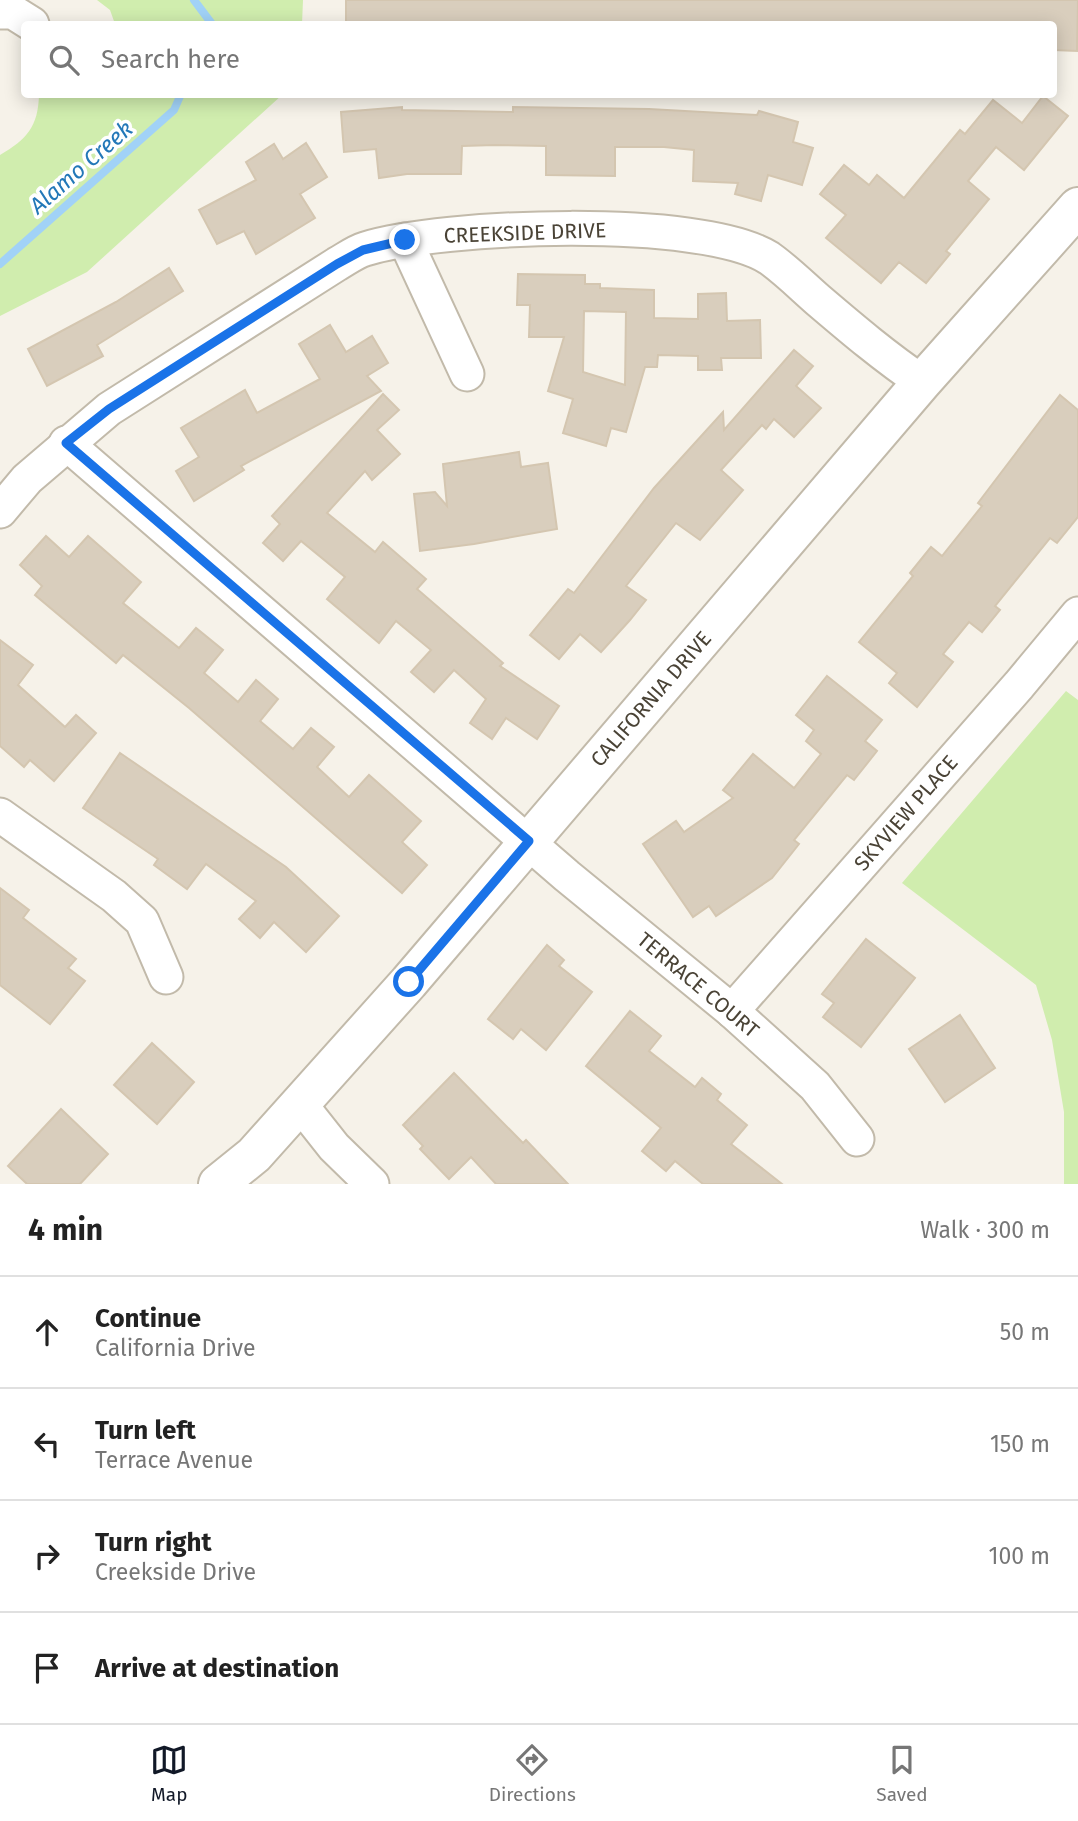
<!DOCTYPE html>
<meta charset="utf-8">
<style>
:root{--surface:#fff;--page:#f2f2f2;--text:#222;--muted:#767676;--line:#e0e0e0;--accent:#111827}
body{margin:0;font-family:"Fira Sans",sans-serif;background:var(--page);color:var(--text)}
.stop{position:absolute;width:21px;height:21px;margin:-16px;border:5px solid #1a73e8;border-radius:50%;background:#fff}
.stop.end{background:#1a73e8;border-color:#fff;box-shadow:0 2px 7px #0008}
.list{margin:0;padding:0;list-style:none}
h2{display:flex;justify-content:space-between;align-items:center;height:91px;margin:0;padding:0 28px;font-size:30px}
h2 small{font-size:23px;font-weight:400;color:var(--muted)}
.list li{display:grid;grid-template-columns:46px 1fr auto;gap:21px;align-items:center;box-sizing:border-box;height:112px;padding:0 28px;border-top:2px solid var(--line)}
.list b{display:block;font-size:26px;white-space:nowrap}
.list p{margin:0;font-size:23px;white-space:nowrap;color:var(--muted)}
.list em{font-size:23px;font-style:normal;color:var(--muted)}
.icon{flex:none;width:38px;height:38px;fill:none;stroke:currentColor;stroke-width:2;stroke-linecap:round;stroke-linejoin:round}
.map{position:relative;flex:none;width:1078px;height:1184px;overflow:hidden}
.search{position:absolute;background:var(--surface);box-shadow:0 4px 18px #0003;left:21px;right:21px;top:21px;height:77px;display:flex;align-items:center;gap:18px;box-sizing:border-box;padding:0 24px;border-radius:7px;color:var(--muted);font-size:26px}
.sheet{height:539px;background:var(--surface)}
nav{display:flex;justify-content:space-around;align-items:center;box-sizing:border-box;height:98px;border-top:2px solid var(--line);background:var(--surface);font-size:19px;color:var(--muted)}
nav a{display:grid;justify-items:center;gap:4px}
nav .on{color:var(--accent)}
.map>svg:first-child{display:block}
.green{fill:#d0edae}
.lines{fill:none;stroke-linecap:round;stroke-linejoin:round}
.stream{stroke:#a1d2f7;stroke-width:8}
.building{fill:#d9cebd;stroke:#d4c6b0;stroke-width:2;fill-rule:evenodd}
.minor-casing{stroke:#c2baaa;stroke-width:37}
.tertiary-casing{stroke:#c2baaa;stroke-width:42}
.minor{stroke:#fff;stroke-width:33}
.tertiary{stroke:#fff;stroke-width:38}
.route{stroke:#1a73e8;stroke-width:9}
.labels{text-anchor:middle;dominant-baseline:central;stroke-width:7;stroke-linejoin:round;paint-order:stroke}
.street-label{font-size:21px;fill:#4a4336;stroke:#fff}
.water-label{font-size:23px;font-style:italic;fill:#2378b8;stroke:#fff}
</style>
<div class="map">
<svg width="1078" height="1184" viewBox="0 0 1078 1184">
<rect width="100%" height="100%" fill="#f6f2e9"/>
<!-- green -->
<g class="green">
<path d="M 97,0 L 303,0 L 302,24 L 115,24 L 110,10 Z"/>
<path d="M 39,95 L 39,94 L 282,95 L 87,272 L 0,316 L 0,155 C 27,139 38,127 39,95 Z"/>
<path d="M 1066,691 L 1078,700 L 1078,1184 L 1064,1184 L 1064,1112 L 1052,1040 L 1036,985 L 902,883 Z"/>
</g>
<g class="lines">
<!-- stream -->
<g class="stream">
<path d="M 194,0 L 212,24"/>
<path d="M 0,264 L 174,110 L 181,94"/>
</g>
</g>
<!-- building -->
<g class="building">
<path d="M 346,0 L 1078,0 L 1077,51 L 1054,50 L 1054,24 L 346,24 Z"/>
<path d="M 1043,96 L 1068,116 L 1024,170 L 996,147 L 968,181 L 989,199 L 946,251 L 950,254 L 926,283 L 899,262 L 881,283 L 826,238 L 846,215 L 820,194 L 844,165 L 869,185 L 877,175 L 904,198 L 960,130 L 965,134 L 993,100 L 1022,123 Z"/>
<path d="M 402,107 L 402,110 L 513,112 L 513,107 L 649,109 L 757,115 L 759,111 L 798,122 L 793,142 L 813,148 L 802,185 L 768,175 L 761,201 L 735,194 L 738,183 L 693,181 L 694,150 L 664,147 L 615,147 L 615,176 L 546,175 L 546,146 L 495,145 L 462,146 L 461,174 L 407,174 L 379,178 L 376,149 L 344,152 L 341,112 Z"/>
<path d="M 306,143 L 327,177 L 300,194 L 315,218 L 256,254 L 244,231 L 217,244 L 199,210 L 256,180 L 246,162 L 274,144 L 283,159 Z"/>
<path d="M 169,268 L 183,291 L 97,345 L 103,356 L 47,386 L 28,349 L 116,302 Z"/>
<path d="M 518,274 L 585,275 L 585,284 L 600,284 L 600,288 L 654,290 L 654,318 L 698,319 L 698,294 L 726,293 L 727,321 L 760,320 L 761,358 L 721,358 L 722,370 L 698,370 L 698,356 L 658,355 L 657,367 L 645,367 L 626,432 L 611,428 L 606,446 L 563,433 L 573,399 L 548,391 L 564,337 L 529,337 L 530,305 L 517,305 ZM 584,311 L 626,312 L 625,385 L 583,372 Z"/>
<path d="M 330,325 L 346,352 L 372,336 L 388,363 L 367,376 L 381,391 L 241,466 L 244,470 L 194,501 L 176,471 L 199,457 L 181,428 L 245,390 L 257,413 L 320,379 L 299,344 Z"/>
<path d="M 794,350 L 813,366 L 796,386 L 821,408 L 794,437 L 774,419 L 766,429 L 762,425 L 721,470 L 743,490 L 700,540 L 676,523 L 626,586 L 646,600 L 630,620 L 601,652 L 580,634 L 559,659 L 530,635 L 568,589 L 574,593 L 654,488 L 723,412 L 724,430 Z"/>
<path d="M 383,394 L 399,410 L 377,430 L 400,454 L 372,480 L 365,471 L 327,513 L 375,552 L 383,542 L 426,579 L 417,589 L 503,663 L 500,666 L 559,706 L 537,739 L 506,718 L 492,739 L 470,723 L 486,699 L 454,670 L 434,692 L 411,672 L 431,650 L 396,621 L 379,643 L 327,599 L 345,577 L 301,541 L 283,561 L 263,543 L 280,524 L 272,516 Z"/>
<path d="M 1060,395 L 1078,410 L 1078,517 L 1057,543 L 1050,538 L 995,606 L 1000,610 L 982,632 L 969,622 L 943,654 L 953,662 L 917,707 L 889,683 L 897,673 L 859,642 L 913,576 L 910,573 L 931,547 L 942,556 L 982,506 L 978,503 Z"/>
<path d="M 519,452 L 521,467 L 548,463 L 557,529 L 474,544 L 420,551 L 414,494 L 435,492 L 447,506 L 443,464 Z"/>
<path d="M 46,536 L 69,557 L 88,536 L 141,582 L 123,603 L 179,648 L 196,628 L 223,650 L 204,673 L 238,702 L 256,680 L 278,699 L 260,721 L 293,749 L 311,728 L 334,747 L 317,767 L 349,797 L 369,775 L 421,821 L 402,842 L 427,865 L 402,893 L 189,708 L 123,655 L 116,663 L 35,595 L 42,586 L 20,565 Z"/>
<path d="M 0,640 L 33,665 L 18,685 L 65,727 L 76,715 L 96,733 L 54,781 L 30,760 L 24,767 L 0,746 Z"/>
<path d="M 827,676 L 882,720 L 865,741 L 877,751 L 854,780 L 847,775 L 794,840 L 799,844 L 772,878 L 716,916 L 709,906 L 693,917 L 643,844 L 676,821 L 684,832 L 733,798 L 723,790 L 753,754 L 794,788 L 821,754 L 806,741 L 814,730 L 796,715 Z"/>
<path d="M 120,753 L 286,867 L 339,916 L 306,952 L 274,922 L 260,938 L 239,919 L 256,901 L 206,864 L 187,889 L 154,865 L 158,859 L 83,808 Z"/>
<path d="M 0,888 L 29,910 L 23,918 L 76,959 L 68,968 L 85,981 L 50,1024 L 0,985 Z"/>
<path d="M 866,939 L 915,978 L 861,1047 L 823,1017 L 834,1003 L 822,994 Z"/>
<path d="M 547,945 L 564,960 L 559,966 L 592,992 L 546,1050 L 521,1029 L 513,1039 L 488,1019 Z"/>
<path d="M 630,1011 L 661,1036 L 649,1051 L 695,1087 L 702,1078 L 721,1094 L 717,1100 L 747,1125 L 731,1144 L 782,1184 L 703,1184 L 675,1161 L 666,1171 L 642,1151 L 661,1128 L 586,1066 Z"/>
<path d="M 960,1015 L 995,1068 L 945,1102 L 909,1049 Z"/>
<path d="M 152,1043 L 194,1082 L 157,1124 L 114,1085 Z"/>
<path d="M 454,1073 L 523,1143 L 526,1140 L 568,1184 L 496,1184 L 471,1157 L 449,1179 L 420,1149 L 423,1146 L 403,1125 Z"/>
<path d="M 61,1109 L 108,1154 L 80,1184 L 27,1184 L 8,1166 Z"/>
</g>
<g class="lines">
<defs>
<g id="minor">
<path d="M 0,12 L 13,12 L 32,24"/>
<path d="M 405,240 L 467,374"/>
<path d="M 66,443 L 567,876 L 732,1011 L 815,1086 L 857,1139"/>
<path d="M 0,511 L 27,479 L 109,409 L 337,264 C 346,259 355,252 365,249 C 442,225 701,215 769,258 C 786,270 802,286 818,300 C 852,329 885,357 922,382"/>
<path d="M 0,815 L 114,896 L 142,921 L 166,977"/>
<path d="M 732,1011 L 1019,685 L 1078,614"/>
<path d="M 300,1104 L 334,1147 L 372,1184"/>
</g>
<path id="tertiary" d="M 218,1184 L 254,1155 L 409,982 L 922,382 L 1078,207"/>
</defs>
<!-- minor casing -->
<use href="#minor" class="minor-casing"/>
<!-- tertiary casing -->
<use href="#tertiary" class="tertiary-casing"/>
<!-- minor -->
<use href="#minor" class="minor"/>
<!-- tertiary -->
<use href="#tertiary" class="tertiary"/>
</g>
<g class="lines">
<!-- route -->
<path class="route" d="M 405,240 L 363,250 L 337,264 L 109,409 L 66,443 L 529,841 L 409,982"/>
</g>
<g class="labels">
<!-- street labels -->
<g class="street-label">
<text transform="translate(525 233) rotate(-2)">CREEKSIDE DRIVE</text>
<text transform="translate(651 699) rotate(-49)">CALIFORNIA DRIVE</text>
<text transform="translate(906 813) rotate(-49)">SKYVIEW PLACE</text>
<text transform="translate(698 985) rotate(40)">TERRACE COURT</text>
</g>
<!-- water labels -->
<g class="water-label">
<text transform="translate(81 167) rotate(-41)">Alamo Creek</text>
</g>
</g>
</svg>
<div class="stop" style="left:409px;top:982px"></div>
<div class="stop end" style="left:405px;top:240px"></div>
<div class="search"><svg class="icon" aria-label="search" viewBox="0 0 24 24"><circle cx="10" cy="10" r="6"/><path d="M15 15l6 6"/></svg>Search here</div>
</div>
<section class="sheet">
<h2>4 min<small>Walk · 300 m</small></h2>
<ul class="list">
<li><svg class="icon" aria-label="ahead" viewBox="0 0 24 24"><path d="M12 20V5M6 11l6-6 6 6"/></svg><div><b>Continue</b><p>California Drive</p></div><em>50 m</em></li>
<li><svg class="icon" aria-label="left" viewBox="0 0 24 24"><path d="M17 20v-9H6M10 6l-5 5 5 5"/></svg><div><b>Turn left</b><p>Terrace Avenue</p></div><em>150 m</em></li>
<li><svg class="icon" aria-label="right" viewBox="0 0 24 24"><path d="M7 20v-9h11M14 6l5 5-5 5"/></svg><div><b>Turn right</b><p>Creekside Drive</p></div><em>100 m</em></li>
<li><svg class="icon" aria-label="arrive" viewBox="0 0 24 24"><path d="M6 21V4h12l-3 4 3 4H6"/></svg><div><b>Arrive at destination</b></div></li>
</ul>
</section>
<nav>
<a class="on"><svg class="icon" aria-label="map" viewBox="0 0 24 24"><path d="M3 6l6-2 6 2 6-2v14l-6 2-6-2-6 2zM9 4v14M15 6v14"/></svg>Map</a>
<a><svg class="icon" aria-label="directions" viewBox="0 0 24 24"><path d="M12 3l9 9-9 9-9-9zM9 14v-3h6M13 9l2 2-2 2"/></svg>Directions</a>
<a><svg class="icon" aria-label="saved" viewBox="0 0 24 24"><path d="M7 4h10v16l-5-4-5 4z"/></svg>Saved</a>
</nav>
